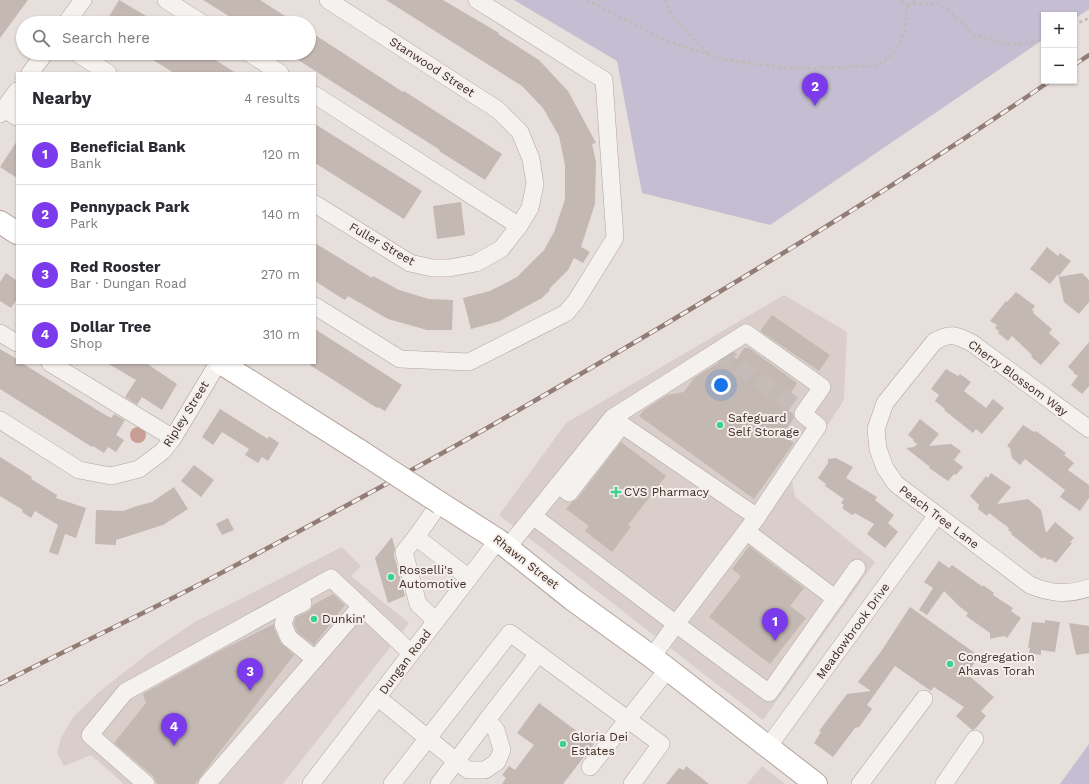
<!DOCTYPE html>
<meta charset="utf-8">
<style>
:root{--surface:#fff;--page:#f2f2f3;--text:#2b2b33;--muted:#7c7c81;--line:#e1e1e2;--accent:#7c3aed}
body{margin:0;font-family:"Work Sans",sans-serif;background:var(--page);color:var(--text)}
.controls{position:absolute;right:12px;top:12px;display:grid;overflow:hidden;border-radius:0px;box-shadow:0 1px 3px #0004}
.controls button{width:36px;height:36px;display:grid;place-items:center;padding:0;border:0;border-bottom:1px solid var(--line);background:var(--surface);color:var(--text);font:20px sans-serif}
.you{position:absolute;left:721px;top:385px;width:14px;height:14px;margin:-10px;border:3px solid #fff;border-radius:50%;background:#1a73e8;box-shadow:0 0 0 6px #1a73e833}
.badge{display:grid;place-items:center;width:26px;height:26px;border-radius:50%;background:var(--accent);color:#fff;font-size:13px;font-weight:700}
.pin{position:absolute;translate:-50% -33px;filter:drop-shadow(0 1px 2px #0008)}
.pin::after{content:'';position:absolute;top:21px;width:14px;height:12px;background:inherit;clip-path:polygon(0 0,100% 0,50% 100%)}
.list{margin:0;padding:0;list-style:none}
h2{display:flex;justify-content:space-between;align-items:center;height:52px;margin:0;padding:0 16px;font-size:17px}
h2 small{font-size:13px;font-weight:400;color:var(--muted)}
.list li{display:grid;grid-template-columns:26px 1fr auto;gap:12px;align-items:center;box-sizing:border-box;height:60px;padding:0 16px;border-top:1px solid var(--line)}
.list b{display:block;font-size:15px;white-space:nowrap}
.list p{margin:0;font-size:13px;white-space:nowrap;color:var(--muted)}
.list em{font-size:13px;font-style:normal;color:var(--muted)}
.icon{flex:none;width:22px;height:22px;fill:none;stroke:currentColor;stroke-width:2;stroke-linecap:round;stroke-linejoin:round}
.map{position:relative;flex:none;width:1089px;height:784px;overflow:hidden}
.search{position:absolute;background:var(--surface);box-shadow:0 1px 3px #0004;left:16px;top:16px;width:300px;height:44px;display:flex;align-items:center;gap:10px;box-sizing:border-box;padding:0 14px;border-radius:22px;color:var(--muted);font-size:15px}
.panel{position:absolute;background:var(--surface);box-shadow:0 1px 3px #0004;left:16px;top:72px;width:300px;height:292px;border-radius:0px}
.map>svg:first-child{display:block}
.built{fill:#d9ceca}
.green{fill:#c5bdd1}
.water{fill:#c99f95}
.building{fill:#c4b8b3}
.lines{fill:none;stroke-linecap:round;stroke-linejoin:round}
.minor-tunnel{stroke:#c5bbb7;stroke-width:17;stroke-dasharray:17 8;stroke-linecap:butt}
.minor-casing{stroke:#b1a6a1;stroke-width:18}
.major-casing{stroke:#b3a29b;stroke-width:24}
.path{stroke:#c1bab6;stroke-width:2.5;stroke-dasharray:3 3;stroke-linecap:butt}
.minor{stroke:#f5f1ef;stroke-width:17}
.major{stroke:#fff;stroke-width:22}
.rail-casing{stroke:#917d75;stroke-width:4.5}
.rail{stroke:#f5eeeb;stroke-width:3;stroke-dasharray:9;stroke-linecap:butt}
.major-bridge-casing{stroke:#b3a29b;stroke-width:24;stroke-linecap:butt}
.major-bridge{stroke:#fff;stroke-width:22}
.poi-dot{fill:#3ad38c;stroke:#f5eeeb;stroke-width:1.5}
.labels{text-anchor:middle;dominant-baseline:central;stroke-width:4;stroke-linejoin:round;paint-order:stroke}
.street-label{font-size:12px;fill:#3d2d25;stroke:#f5eeeb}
.poi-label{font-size:12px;fill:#3d2d25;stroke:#f5eeeb;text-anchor:start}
</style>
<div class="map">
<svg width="1089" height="784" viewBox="0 0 1089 784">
<rect width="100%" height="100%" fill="#e7dfdc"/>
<!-- built -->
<g class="built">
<path d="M 784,295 L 847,332 L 844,400 L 792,481 L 795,497 L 875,562 L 763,720 L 499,515 L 566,423 Z"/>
<path d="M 342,547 L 361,566 L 351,576 L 409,623 L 283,784 L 124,784 L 91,755 L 64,766 L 57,753 L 61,738 L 73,717 L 99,692 L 150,652 L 195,622 Z"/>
<path d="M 762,766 L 785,784 L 747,784 Z"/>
</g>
<!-- green -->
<g class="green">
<path d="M 514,0 L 1089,0 L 1089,9 L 1074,19 L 1074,15 L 1044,15 L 1044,39 L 770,225 L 642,193 L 617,61 Z"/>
<path d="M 1089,744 L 1089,784 L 1060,784 Z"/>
</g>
<!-- water -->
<circle class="water" cx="138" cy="435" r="8"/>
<!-- building -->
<g class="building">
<path d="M 0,0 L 28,0 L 0,38 Z"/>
<path d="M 119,0 L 143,14 L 157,23 L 105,23 Z"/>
<path d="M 203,0 L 260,0 L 296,23 L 240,23 Z"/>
<path d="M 386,0 L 443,0 L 499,33 L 498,34 L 539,60 L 568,91 L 596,143 L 592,144 L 596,162 L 595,204 L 581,247 L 590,252 L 583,263 L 574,258 L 568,270 L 549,289 L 550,290 L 542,298 L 500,321 L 471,329 L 463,298 L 490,291 L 517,277 L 544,250 L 554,232 L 565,199 L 565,165 L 559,136 L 543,108 L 522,86 Z"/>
<path d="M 309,31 L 403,92 L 404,91 L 502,154 L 485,180 L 439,151 L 440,150 L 287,53 L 309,53 Z"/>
<path d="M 142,53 L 204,53 L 236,73 L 174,73 Z"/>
<path d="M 315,124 L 422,191 L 404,219 L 315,163 Z"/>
<path d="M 17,141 L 17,178 L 0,167 Z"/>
<path d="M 461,202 L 465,235 L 437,239 L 433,206 Z"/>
<path d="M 315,243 L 372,278 L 373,276 L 399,290 L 429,299 L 453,300 L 452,330 L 427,330 L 388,319 L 348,296 L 345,300 L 335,294 L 315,281 Z"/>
<path d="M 1047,247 L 1058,256 L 1060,253 L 1071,261 L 1058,277 L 1082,273 L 1089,280 L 1089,302 L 1079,314 L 1064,302 L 1058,274 L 1050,284 L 1030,269 Z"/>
<path d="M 6,273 L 17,281 L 17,299 L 11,308 L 0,301 L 0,282 Z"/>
<path d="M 1016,292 L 1035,306 L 1032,310 L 1034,312 L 1033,313 L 1052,329 L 1049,333 L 1060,343 L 1041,365 L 1031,357 L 1032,355 L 1012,336 L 1008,341 L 998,333 L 999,331 L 995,328 L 997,325 L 990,321 L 1006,301 L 1007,302 Z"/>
<path d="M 772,315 L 830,355 L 819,371 L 760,331 Z"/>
<path d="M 315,329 L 402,385 L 385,411 L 378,407 L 377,408 L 310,365 L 312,363 L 315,363 Z"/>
<path d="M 1089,342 L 1089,386 L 1082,394 L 1071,385 L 1078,376 L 1073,373 L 1074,372 L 1068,367 Z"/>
<path d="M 744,348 L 749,348 L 797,383 L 789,396 L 792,399 L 785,408 L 793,414 L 794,418 L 782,435 L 794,443 L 754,499 L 639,416 L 644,410 L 667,395 L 684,392 L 694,378 L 720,362 L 725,366 L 732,356 L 737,359 Z"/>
<path d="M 0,349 L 15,358 L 17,360 L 17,363 L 22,363 L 102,413 L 111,418 L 114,414 L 125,420 L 116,435 L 124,440 L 116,452 L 108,447 L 104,453 L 93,446 L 92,447 L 0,389 Z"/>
<path d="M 107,363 L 146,363 L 177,384 L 162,410 L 142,397 L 137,405 L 125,397 L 136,380 Z"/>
<path d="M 946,369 L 958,376 L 960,374 L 971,382 L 964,391 L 986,408 L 993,399 L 1004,408 L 982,434 L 976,429 L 973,433 L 944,410 L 945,409 L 935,401 L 939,395 L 931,389 Z"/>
<path d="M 220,409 L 268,439 L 269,436 L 279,443 L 268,461 L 262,457 L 258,463 L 245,455 L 249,449 L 222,432 L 213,445 L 202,437 Z"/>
<path d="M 920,419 L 939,434 L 929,446 L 951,444 L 961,451 L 954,460 L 963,467 L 956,475 L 954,474 L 948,481 L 929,468 L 930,467 L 906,448 L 914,447 L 917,444 L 913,441 L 914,440 L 908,435 Z"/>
<path d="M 1023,425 L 1034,432 L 1036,431 L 1066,453 L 1064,455 L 1074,463 L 1068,470 L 1089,485 L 1089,498 L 1080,511 L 1060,497 L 1065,490 L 1025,459 L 1020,465 L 1012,458 L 1010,448 L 1007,446 Z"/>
<path d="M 621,442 L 666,476 L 628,525 L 631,527 L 612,552 L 585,531 L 589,526 L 566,509 L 571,503 L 577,499 Z"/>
<path d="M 0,457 L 32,477 L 31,479 L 57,495 L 56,498 L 86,508 L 76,538 L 65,534 L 58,555 L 49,552 L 58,525 L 35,511 L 31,518 L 22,512 L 23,510 L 0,496 Z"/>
<path d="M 836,458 L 853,467 L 846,478 L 877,497 L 875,500 L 894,515 L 888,523 L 898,532 L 885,548 L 867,534 L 874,524 L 855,513 L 852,515 L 842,508 L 844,505 L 841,503 L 844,499 L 825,486 L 826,484 L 818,478 L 828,463 L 828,459 Z"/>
<path d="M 194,465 L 214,480 L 201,497 L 181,481 Z"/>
<path d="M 991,473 L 1011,487 L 997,504 L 1028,499 L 1041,510 L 1046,533 L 1055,522 L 1074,538 L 1070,542 L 1072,543 L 1056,563 L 1050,559 L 1048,560 L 1044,557 L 1042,559 L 1011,534 L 1012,533 L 1008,530 L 1009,528 L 989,513 L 987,516 L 978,509 L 979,505 L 970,496 L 986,476 L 988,478 Z"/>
<path d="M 174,487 L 188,509 L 163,525 L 116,540 L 116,545 L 95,544 L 96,510 L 123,511 L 137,506 L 152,502 Z"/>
<path d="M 228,518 L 234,530 L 222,535 L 216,524 Z"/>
<path d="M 392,537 L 395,548 L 394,555 L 405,596 L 388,603 L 375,558 Z"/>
<path d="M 749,546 L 804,588 L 790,606 L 806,618 L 770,664 L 709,617 L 741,576 L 732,569 Z"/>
<path d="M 939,561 L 949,568 L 952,565 L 983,587 L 983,585 L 994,593 L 993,595 L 1013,608 L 1011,611 L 1021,618 L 1007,638 L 1004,636 L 990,639 L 990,633 L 966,616 L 968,613 L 960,607 L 944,591 L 927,615 L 919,610 L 933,588 L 924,582 Z"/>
<path d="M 333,594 L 345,605 L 314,645 L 297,632 L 294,624 L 296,617 L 308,612 L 311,609 L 313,605 Z"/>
<path d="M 910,607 L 979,656 L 967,674 L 994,697 L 981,711 L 986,716 L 975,729 L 972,730 L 956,716 L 964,707 L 934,687 L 931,691 L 895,666 L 867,705 L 872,709 L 859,727 L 855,728 L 833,757 L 814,743 L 821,732 L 819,731 L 847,694 L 871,691 L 858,682 L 882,650 Z"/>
<path d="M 1045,620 L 1060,622 L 1055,652 L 1041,650 L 1041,655 L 1029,653 L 1030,648 L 1028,648 L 1032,622 L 1045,623 Z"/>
<path d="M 1069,623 L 1089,626 L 1089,653 L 1076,655 Z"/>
<path d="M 274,624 L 274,628 L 280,642 L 294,655 L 195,784 L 157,784 L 153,776 L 114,743 L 146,703 L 143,694 L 216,653 Z"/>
<path d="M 539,703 L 594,744 L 563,784 L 502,784 L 506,778 L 502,775 L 509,766 L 515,770 L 534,745 L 517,733 Z"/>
<path d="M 686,766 L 709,784 L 666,784 L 679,768 L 684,770 Z"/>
</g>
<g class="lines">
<!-- minor-tunnel -->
<path class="minor-tunnel" d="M 718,351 L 804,412"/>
<defs>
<g id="minor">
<path d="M 166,0 L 202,23"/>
<path d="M 66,23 L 83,0"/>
<path d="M 77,53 L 108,73"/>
<path d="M 249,53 L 280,73"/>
<path d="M 30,73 L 45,53"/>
<path d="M 315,95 L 519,226"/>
<path d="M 4,109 L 17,117"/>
<path d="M 0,114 L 17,91"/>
<path d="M 315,204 L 410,263 L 432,268 L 449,268 L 476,263 L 501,249 L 519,226 L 530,208 L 535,184 L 531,159 L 520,132 L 498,110 L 328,0"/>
<path d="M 315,306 L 400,359 L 469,362 L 566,313 L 576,301 L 615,238 L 604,80 L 477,0"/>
<path d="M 0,333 L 17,343"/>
<path d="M 50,363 L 173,438"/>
<path d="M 0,420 L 79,470 L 111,476 L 139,469 L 163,451 L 173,438 L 218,363"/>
<path d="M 1089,429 L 972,343 C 956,335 950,332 934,342 L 885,403 L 876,429 L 878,449 L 885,468 L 896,484 L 1030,585 C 1052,594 1066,595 1089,588"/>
<path d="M 558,485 L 569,493 L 622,425"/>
<path d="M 533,516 L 676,624 L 652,657"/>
<path d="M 757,517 L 676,624 L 769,693 L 857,568"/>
<path d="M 746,531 L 836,599"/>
<path d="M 416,537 L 440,503"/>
<path d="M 508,547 L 612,418 L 757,517 L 818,426 L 803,414 L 822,387 L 746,333 L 612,418"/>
<path d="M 303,603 L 288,610 L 283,624 L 289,638 L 315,659"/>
<path d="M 436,621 L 418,604 L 404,552 L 416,537 L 469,578"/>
<path d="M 377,697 L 456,761 L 468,770 L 485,770 L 497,762 L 502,750 L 496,730 L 487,720 L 439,784"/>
<path d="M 487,720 L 538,654"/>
<path d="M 768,747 L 937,515"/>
<path d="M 590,767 L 668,669"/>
<path d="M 146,784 L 90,735 L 125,692 L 331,578 L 411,653"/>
<path d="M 207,784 L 361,606"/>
<path d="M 311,784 L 498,540"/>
<path d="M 392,784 L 510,633 L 661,744 L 632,784"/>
<path d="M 860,784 L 924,699"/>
<path d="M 944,784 L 975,739"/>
</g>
<g id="major">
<path d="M 0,222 L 17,233"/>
<path d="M 221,363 L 360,451"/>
<path d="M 440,503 L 498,540 L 572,599 L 652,657 L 816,784"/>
</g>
</defs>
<!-- minor casing -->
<use href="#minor" class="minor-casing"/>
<!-- major casing -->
<use href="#major" class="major-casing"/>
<!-- path -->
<g class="path">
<path d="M 587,0 L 670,42 L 727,60 L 793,69 L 875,66 L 889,58 L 900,44 L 905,31 L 907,5"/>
<path d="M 665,0 L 672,16 L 708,54"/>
<path d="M 901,0 L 907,5"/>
<path d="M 907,5 L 937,3 L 948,9 L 974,35 L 1011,45 L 1035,42 L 1044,38"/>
<path d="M 907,5 L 916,0"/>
<path d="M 1074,25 L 1089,18"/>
</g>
<!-- minor -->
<use href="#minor" class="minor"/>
<!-- major -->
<use href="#major" class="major"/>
<defs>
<g id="rail">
<path d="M 1074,65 L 1089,55"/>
<path d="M 0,684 C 74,646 150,611 223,572 C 309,526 395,480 480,432 C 542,397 603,361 664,325 C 795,247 925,167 1050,81"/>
</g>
</defs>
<!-- rail casing -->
<use href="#rail" class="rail-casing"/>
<!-- rail -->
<use href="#rail" class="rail"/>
<defs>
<path id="major-bridge" d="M 360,451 L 440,503"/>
</defs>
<!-- major-bridge casing -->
<use href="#major-bridge" class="major-bridge-casing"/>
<!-- major-bridge -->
<use href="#major-bridge" class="major-bridge"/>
</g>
<!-- markers -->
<g class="poi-dot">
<circle cx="720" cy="425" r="4"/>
<path d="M614 486h4v4h4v4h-4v4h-4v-4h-4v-4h4z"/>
<circle cx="391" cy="577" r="4"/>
<circle cx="314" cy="619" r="4"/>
<circle cx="950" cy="664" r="4"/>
<circle cx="563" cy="744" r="4"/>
</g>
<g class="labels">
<!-- street labels -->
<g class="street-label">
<text transform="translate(432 67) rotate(33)">Stanwood Street</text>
<text transform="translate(382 244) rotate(30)">Fuller Street</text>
<text transform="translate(1018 378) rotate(36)">Cherry Blossom Way</text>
<text transform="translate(186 414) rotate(-58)">Ripley Street</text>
<text transform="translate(939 517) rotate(37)">Peach Tree Lane</text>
<text transform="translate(526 562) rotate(38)">Rhawn Street</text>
<text transform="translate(853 631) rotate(-54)">Meadowbrook Drive</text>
<text transform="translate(405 662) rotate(-53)">Dungan Road</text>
</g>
<!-- poi labels -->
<g class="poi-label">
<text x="728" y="418">Safeguard<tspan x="728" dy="14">Self Storage</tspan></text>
<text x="624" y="492">CVS Pharmacy</text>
<text x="399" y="570">Rosselli's<tspan x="399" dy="14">Automotive</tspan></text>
<text x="322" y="619">Dunkin'</text>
<text x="958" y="657">Congregation<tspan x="958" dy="14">Ahavas Torah</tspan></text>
<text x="571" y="737">Gloria Dei<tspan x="571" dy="14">Estates</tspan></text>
</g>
</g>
</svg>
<div class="controls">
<button>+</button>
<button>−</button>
</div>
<div class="you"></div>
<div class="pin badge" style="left:775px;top:641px">1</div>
<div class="pin badge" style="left:815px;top:106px">2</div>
<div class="pin badge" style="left:250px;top:691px">3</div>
<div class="pin badge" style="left:174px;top:746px">4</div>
<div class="search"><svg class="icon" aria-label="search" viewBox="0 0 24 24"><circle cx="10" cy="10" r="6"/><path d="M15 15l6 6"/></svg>Search here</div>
<section class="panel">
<h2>Nearby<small>4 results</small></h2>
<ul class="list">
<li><span class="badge">1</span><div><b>Beneficial Bank</b><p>Bank</p></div><em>120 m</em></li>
<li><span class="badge">2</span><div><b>Pennypack Park</b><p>Park</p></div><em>140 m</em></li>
<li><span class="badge">3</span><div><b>Red Rooster</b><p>Bar · Dungan Road</p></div><em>270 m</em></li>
<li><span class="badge">4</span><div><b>Dollar Tree</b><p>Shop</p></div><em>310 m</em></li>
</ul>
</section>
</div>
